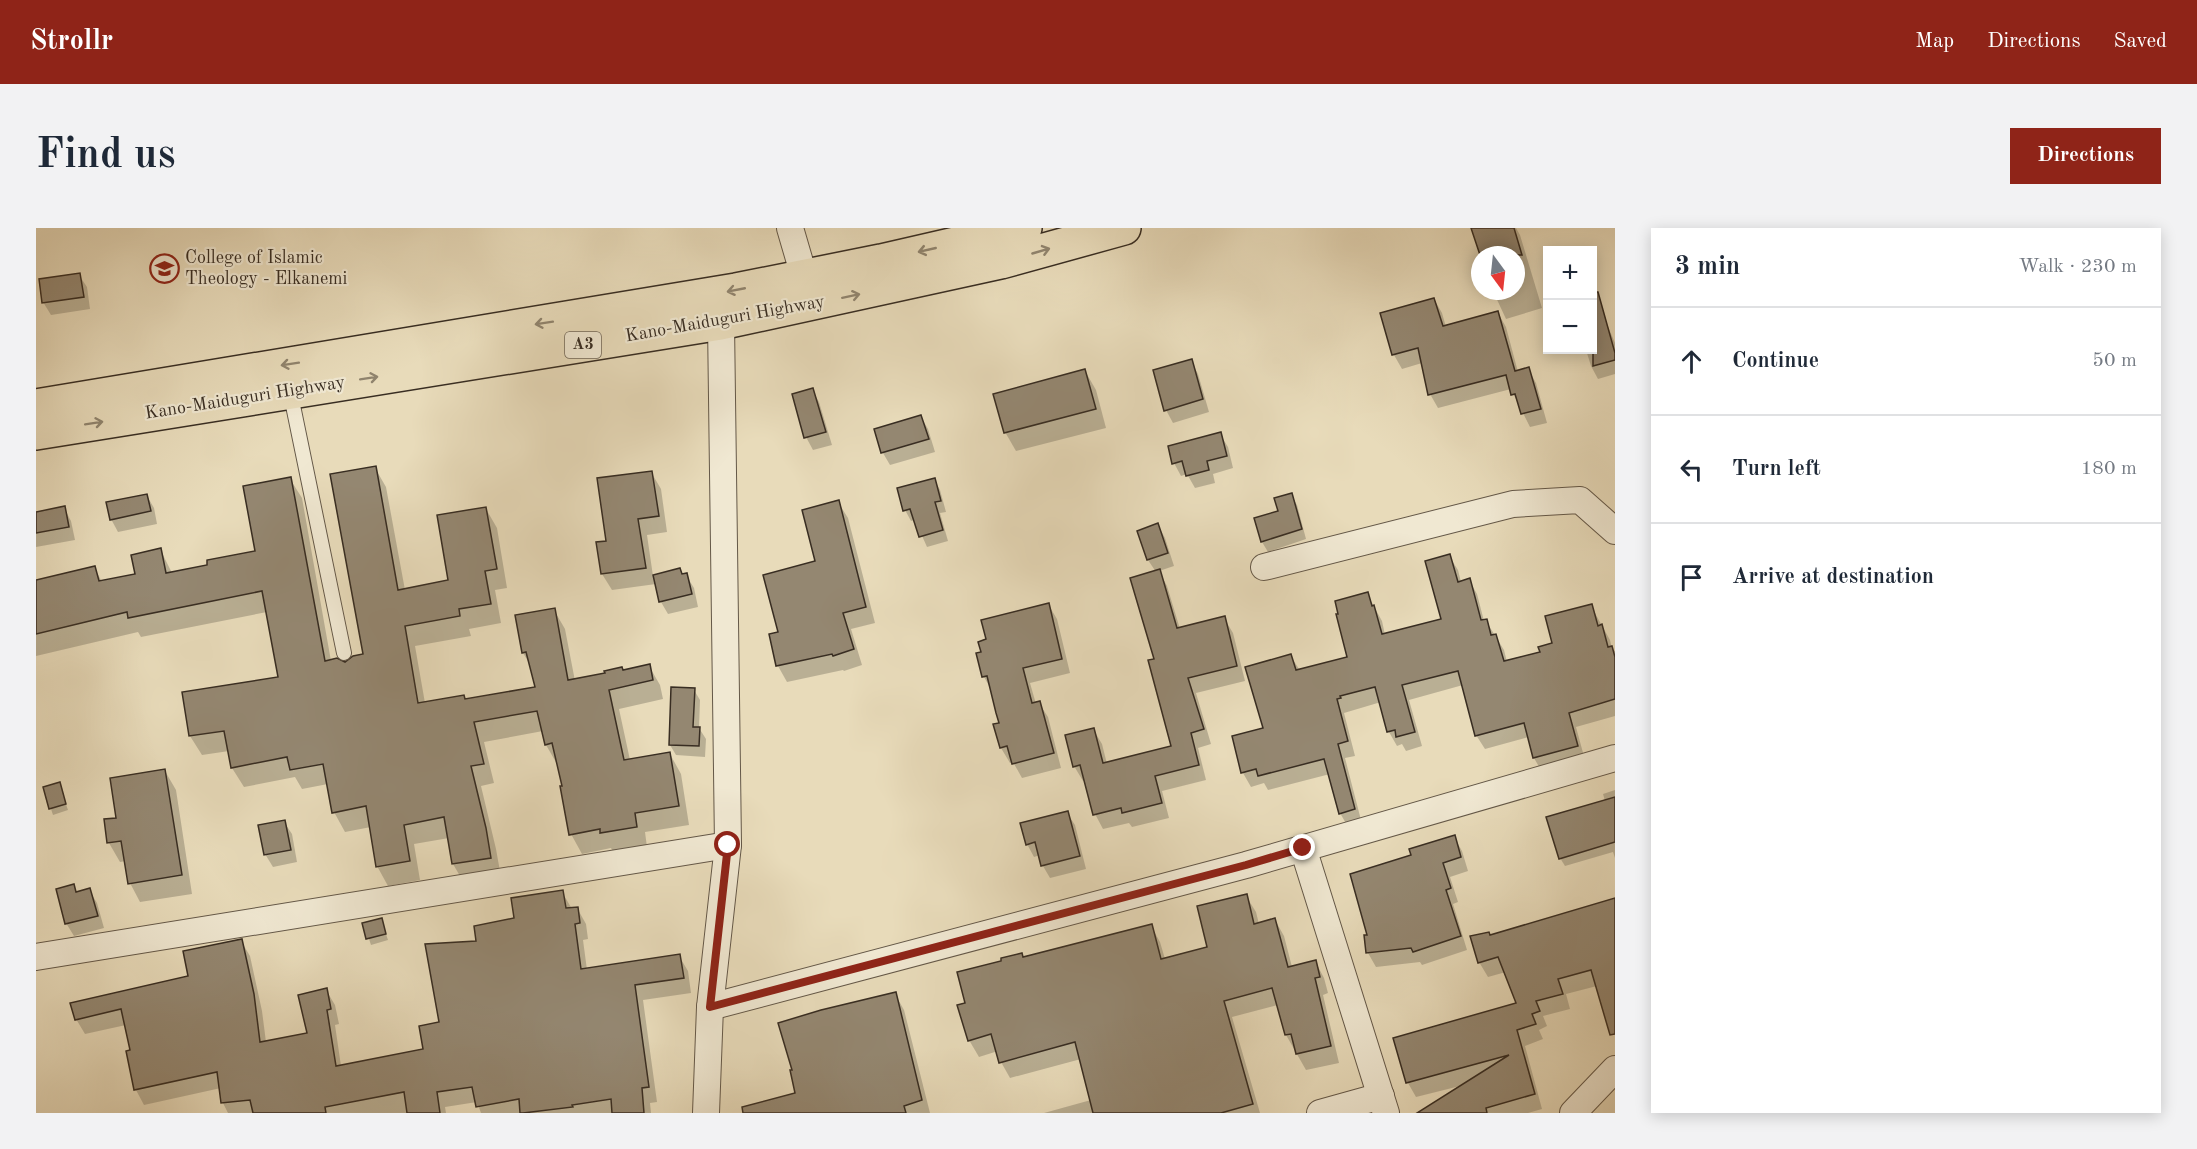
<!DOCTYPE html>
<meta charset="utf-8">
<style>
:root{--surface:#fff;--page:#f2f2f3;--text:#1f2937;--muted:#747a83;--line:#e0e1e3;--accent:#8f2418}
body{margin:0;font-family:"Old Standard TT",serif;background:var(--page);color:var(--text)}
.controls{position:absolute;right:18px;top:18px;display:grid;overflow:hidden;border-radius:0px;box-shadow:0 3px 15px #0003}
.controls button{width:54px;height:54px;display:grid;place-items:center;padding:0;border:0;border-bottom:2px solid var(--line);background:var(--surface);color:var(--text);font:30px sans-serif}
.compass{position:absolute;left:1435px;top:18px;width:54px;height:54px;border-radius:50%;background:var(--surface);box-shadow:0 3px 15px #0003;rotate:165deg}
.stop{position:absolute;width:18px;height:18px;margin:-14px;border:4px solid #8f2418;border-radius:50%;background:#fff}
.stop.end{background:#8f2418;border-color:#fff;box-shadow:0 2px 6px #0008}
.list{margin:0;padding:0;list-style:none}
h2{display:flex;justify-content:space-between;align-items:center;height:78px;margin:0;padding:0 24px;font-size:26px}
h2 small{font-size:20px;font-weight:400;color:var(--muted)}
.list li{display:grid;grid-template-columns:39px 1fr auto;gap:18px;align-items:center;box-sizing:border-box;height:108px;padding:0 24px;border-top:2px solid var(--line)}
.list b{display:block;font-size:22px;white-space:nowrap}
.list em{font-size:20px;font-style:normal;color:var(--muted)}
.icon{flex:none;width:33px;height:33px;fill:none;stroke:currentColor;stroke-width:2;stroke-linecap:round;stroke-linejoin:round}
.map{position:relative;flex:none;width:1579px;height:885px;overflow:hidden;border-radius:0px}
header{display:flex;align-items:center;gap:36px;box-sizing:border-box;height:84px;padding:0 30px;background:var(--accent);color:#fff}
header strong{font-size:28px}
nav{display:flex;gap:33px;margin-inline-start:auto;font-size:21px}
.intro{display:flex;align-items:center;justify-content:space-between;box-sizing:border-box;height:144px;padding:0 36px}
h1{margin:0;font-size:42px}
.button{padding:15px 27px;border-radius:0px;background:var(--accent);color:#fff;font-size:21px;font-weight:700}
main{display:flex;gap:36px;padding:0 36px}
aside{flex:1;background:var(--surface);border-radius:0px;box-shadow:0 3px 15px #0003}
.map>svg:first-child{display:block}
.shadow{fill:#0003}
.building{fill:#948771;stroke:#382d22;stroke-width:1.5}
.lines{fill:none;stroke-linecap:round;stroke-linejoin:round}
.service-casing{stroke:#645848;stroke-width:16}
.minor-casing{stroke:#645848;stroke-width:28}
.trunk-casing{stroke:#382d22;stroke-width:36}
.service{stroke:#f0e8d2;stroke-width:14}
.minor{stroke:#f0e8d2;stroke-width:26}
.trunk{stroke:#e8dbba;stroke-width:33}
.oneway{stroke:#90846e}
.route{stroke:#8f2418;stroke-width:8}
.labels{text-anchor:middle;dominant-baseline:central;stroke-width:4.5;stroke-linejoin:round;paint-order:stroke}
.shield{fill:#f0e8d2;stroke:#6f6557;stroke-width:1.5}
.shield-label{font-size:16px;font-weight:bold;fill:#382d22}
.poi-label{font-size:18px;fill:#382d22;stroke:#f0e8d2;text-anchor:start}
.street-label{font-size:18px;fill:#382d22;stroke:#f0e8d2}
</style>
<header>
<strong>Strollr</strong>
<nav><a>Map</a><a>Directions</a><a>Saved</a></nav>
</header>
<div class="intro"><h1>Find us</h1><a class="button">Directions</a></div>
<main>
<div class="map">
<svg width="1579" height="885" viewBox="0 0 1579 885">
<rect width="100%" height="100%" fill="#e8dbba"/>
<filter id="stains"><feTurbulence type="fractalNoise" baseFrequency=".00333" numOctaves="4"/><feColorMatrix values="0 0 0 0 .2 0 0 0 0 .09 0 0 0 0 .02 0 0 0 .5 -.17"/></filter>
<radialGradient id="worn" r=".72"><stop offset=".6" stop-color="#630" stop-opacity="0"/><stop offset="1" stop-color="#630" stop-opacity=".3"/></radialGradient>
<!-- shadow -->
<g class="shadow">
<path d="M 1437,0 L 1480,0 L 1484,7 L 1506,80 L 1470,91 L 1457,63 L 1480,63 L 1480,27 L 1445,27 Z"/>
<path d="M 43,47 L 51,59 L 54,81 L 15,87 L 7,74 Z"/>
<path d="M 1398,71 L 1406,85 L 1410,99 L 1462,85 L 1470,99 L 1482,144 L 1492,141 L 1500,155 L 1511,195 L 1494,199 L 1475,161 L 1402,180 L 1394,166 L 1386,135 L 1366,141 L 1358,127 L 1346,86 Z"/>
<path d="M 1570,94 L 1579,115 L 1579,146 L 1562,151 L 1555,138 L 1550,122 L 1556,122 L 1556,98 Z"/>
<path d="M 1155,133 L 1162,146 L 1173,184 L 1137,195 L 1130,182 Z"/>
<path d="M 1049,143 L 1060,162 L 1070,200 L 980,223 L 969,204 Z"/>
<path d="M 776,162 L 783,174 L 796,217 L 777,222 L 770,209 Z"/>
<path d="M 885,189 L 892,201 L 899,224 L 854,237 L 847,225 L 840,202 Z"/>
<path d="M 1184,206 L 1192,219 L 1197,240 L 1177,246 L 1179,255 L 1159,260 L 1151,246 L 1145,248 L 1138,235 Z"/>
<path d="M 339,240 L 350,259 L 369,362 L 413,353 L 450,281 L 461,300 L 471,360 L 459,362 L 465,395 L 433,401 L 435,408 L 379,418 L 389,475 L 429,473 L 501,460 L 495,438 L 487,425 L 518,382 L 529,401 L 539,453 L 613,438 L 624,457 L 627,471 L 583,481 L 594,532 L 634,526 L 645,546 L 653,597 L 609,604 L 611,619 L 577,624 L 575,620 L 546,626 L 535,606 L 528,559 L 521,536 L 510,517 L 507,503 L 448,514 L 458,555 L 445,558 L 460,621 L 465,649 L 428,655 L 417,636 L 413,610 L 378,616 L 384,652 L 352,658 L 341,638 L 335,599 L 309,604 L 298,584 L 292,556 L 266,561 L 259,549 L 208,559 L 196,540 L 193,523 L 166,527 L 154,508 L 147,466 L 244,450 L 231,384 L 105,409 L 102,404 L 0,428 L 0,354 L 58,339 L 66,354 L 101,347 L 124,321 L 136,345 L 173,338 L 220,324 L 254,251 L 266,270 L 295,433 L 311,435 L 329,427 Z"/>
<path d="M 615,244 L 625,261 L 631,304 L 611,307 L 617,348 L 644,342 L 647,348 L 650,347 L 658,360 L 662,379 L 632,386 L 625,374 L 620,356 L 576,362 L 566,346 L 571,314 Z"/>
<path d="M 898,251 L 904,262 L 910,284 L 904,285 L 912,313 L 891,319 L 879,292 L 875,293 L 869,282 Z"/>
<path d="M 1255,267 L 1261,277 L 1270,311 L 1232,324 L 1226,314 L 1220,291 L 1243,284 Z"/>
<path d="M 111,268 L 118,280 L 121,296 L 82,304 L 75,291 Z"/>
<path d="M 802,274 L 812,290 L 839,395 L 815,401 L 826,437 L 808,443 L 807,442 L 751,454 L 742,438 L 735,407 L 744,405 L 781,334 Z"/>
<path d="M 28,280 L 35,293 L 39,312 L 0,319 L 0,285 Z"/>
<path d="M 1122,297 L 1129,310 L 1138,338 L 1123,343 L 1131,358 L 1144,401 L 1188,390 L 1197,405 L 1209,453 L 1160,465 L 1175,516 L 1162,520 L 1170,552 L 1126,563 L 1133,590 L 1096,599 L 1093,595 L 1067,601 L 1059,586 L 1050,552 L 1047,553 L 1038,538 L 1057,501 L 1066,516 L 1071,536 L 1137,519 L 1120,432 L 1120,344 L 1112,332 L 1103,304 Z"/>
<path d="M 1413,328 L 1422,342 L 1425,354 L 1433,352 L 1441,366 L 1448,393 L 1450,393 L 1468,422 L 1471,434 L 1506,425 L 1518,417 L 1555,378 L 1574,412 L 1576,421 L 1579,423 L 1579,488 L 1540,499 L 1549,532 L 1506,544 L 1498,530 L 1493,509 L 1449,521 L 1440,507 L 1427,457 L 1373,472 L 1386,518 L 1370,523 L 1366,516 L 1361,518 L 1353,504 L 1345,474 L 1308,485 L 1319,528 L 1309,530 L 1326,596 L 1312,599 L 1304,585 L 1294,546 L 1232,562 L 1228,555 L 1215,559 L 1207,545 L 1229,501 L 1254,427 L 1263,441 L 1313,430 L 1331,366 L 1346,393 L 1349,407 L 1407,392 Z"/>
<path d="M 1012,376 L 1021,391 L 1034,445 L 994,455 L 1000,476 L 1003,475 L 1012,489 L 1025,540 L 986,550 L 977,534 L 974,535 L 965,520 L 959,497 L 965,496 L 956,463 L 948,449 L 942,426 Z"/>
<path d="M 658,462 L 664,472 L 663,500 L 670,511 L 669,529 L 640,527 L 634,517 Z"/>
<path d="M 129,543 L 140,562 L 156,666 L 104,674 L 94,655 L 90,633 L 84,634 L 73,615 L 69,593 L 82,591 Z"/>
<path d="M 23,556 L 32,582 L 17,587 L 8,560 Z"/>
<path d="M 1579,562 L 1579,630 L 1577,624 L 1529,638 L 1524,630 L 1569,573 L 1567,566 Z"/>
<path d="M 1031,585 L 1039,597 L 1050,641 L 1014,650 L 1007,638 L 1004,627 L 998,629 L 991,616 Z"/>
<path d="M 248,594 L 256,606 L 261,634 L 237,639 L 229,626 Z"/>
<path d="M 1418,609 L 1426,623 L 1432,643 L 1414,649 L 1422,674 L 1417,676 L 1431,722 L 1386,737 L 1384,734 L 1340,739 L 1332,725 L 1329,709 L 1333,708 L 1377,628 Z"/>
<path d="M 37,658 L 41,665 L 53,662 L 61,675 L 68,700 L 38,708 L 30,695 Z"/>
<path d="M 526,664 L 536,681 L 541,680 L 550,696 L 552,711 L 547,712 L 551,742 L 643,728 L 652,743 L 655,765 L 607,772 L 621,874 L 614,875 L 615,885 L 445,885 L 441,874 L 409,879 L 410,885 L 192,885 L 187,875 L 185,860 L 108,877 L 100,862 L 91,824 L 96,823 L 90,797 L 49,806 L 40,791 L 154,749 L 205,713 L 214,728 L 226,783 L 230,814 L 273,806 L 290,762 L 299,777 L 303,796 L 299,797 L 305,838 L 388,822 L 405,795 L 442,714 Z"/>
<path d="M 1210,668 L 1220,684 L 1223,696 L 1239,692 L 1248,708 L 1256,739 L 1279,733 L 1288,750 L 1292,765 L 1287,767 L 1303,835 L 1270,842 L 1250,807 L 1242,777 L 1196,789 L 1224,885 L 1008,885 L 1055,872 L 1045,831 L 974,850 L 965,834 L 962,823 L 943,829 L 933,812 L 931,776 L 987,730 L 1115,698 L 1124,714 L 1129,731 L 1173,720 Z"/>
<path d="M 1579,671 L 1579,796 L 1561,758 L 1530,766 L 1534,781 L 1507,788 L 1511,798 L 1503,802 L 1507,811 L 1489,818 L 1506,881 L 1492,885 L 1384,885 L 1428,857 L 1380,869 L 1372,855 L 1482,776 L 1470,744 L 1452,749 L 1443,734 L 1454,709 Z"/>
<path d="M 345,691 L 352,712 L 335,717 L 328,696 Z"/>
<path d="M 859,766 L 868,782 L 894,885 L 735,885 L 761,866 Z"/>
</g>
<!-- building -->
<g class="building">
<path d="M 1435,0 L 1478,0 L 1486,27 L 1444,27 Z"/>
<path d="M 44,45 L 48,69 L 6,75 L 3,51 Z"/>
<path d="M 1557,64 L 1562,64 L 1579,125 L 1579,132 L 1557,138 Z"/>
<path d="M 1398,70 L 1407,98 L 1462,83 L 1479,143 L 1493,139 L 1505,181 L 1485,186 L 1479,166 L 1475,167 L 1470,147 L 1392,167 L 1382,120 L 1356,127 L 1344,85 Z"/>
<path d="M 1156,131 L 1167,171 L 1128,183 L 1117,142 Z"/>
<path d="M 1049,141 L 1060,181 L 968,205 L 957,166 Z"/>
<path d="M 777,160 L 790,204 L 768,210 L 756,166 Z"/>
<path d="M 885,187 L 893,211 L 845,225 L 838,201 Z"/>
<path d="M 1185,204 L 1191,228 L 1171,233 L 1173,242 L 1150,248 L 1146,233 L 1136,236 L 1132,218 Z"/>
<path d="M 340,238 L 362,362 L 412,352 L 401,287 L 450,279 L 461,341 L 449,343 L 455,376 L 423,381 L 424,388 L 369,398 L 382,475 L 428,467 L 429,471 L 499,459 L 490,424 L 486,425 L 479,387 L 519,380 L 532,452 L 569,445 L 568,443 L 586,439 L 587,442 L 614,436 L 617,452 L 573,462 L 588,532 L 634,524 L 643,578 L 599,585 L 601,599 L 564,605 L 564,601 L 533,607 L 524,558 L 526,558 L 516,515 L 509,517 L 501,483 L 438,494 L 448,536 L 435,538 L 450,600 L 455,630 L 416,636 L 408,589 L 368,597 L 374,633 L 340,639 L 330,578 L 296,585 L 287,536 L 254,542 L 251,529 L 195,540 L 188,503 L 153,508 L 146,464 L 242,449 L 226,363 L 92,390 L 91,384 L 0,406 L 0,352 L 59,338 L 63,353 L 99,346 L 95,327 L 125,320 L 130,345 L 171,337 L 171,332 L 219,323 L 207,258 L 255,249 L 289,433 L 301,430 L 309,434 L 317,428 L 327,426 L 294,246 Z"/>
<path d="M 616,243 L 623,288 L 602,291 L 610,340 L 565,346 L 560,314 L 570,313 L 561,250 Z"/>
<path d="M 899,250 L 905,273 L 899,274 L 907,302 L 883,309 L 874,281 L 867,283 L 861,260 Z"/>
<path d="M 1256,265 L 1266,301 L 1225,314 L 1218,290 L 1242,283 L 1238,270 Z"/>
<path d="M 111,266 L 115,283 L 74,292 L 70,274 Z"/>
<path d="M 803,272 L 830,379 L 807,385 L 818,421 L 797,428 L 796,426 L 740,438 L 733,406 L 742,404 L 727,347 L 779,333 L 766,282 Z"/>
<path d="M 29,278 L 33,299 L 0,305 L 0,284 Z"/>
<path d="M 1122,295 L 1132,325 L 1111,332 L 1101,303 Z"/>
<path d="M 1414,326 L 1422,354 L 1434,350 L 1445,392 L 1451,391 L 1455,407 L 1460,406 L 1468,433 L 1504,424 L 1502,419 L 1516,415 L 1509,388 L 1556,376 L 1562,398 L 1566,396 L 1572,419 L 1576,418 L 1579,429 L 1579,471 L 1533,485 L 1542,518 L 1497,530 L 1488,495 L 1439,508 L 1422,443 L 1366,457 L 1379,504 L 1360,509 L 1359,502 L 1351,504 L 1339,459 L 1304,468 L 1305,470 L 1301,471 L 1312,513 L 1302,516 L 1319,581 L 1303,586 L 1288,531 L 1222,548 L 1220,541 L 1205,545 L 1196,508 L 1227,500 L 1209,439 L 1255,426 L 1260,442 L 1311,429 L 1300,386 L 1302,386 L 1299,373 L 1332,364 L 1336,378 L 1338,377 L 1346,406 L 1405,391 L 1389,333 Z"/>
<path d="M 644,340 L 646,346 L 651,345 L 656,366 L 623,374 L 617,347 Z"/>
<path d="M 1124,341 L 1141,400 L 1189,388 L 1201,438 L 1152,450 L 1168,501 L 1155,505 L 1163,537 L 1119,548 L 1126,575 L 1086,585 L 1085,580 L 1057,587 L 1044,537 L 1037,539 L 1029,507 L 1058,500 L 1067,535 L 1135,518 L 1112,432 L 1118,431 L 1094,350 Z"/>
<path d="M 1013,375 L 1026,431 L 987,440 L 996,475 L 1004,473 L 1018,525 L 976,536 L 971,518 L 964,520 L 957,496 L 963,495 L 960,485 L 951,448 L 946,449 L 940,425 L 945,424 L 942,414 L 950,411 L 945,392 Z"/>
<path d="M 635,459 L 659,460 L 657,499 L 664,499 L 663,518 L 633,517 Z"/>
<path d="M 129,541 L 146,647 L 92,656 L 85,613 L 71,615 L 68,591 L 80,590 L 74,550 Z"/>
<path d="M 24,554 L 30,576 L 13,581 L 7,559 Z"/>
<path d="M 1579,569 L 1579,614 L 1523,631 L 1510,589 Z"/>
<path d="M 1032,583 L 1044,628 L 1005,638 L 999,614 L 990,617 L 984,595 Z"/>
<path d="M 249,592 L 255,622 L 228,627 L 222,597 Z"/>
<path d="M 1419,607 L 1425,629 L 1407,635 L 1415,660 L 1410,662 L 1425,708 L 1377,724 L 1375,720 L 1330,725 L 1328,707 L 1331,707 L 1314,646 L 1375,627 L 1373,621 Z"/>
<path d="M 38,656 L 40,664 L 54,660 L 62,688 L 29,696 L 20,661 Z"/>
<path d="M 527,662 L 530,680 L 542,679 L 544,695 L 539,696 L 545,741 L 644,726 L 648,750 L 599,757 L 613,859 L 606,860 L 608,885 L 576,885 L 575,871 L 536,877 L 537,879 L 487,885 L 484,885 L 483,871 L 440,879 L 436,859 L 401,864 L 404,885 L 371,885 L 368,864 L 289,879 L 290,885 L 217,885 L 214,872 L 185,875 L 181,844 L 98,862 L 90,823 L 94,822 L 85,781 L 39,792 L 34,775 L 152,748 L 147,723 L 206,711 L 218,766 L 224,814 L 271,805 L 262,767 L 291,760 L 295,781 L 291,782 L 300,838 L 387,821 L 383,798 L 403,794 L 389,716 L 440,713 L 438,698 L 478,690 L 475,670 Z"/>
<path d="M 1211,666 L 1218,696 L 1239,690 L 1252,739 L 1280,732 L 1284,749 L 1279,750 L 1295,818 L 1260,826 L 1255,806 L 1249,807 L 1236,760 L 1188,773 L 1217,876 L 1185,885 L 1057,885 L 1039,814 L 963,835 L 955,806 L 932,813 L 921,777 L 929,775 L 921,744 L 965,733 L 965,730 L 986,725 L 987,729 L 1116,696 L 1125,731 L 1171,719 L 1161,678 Z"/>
<path d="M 1579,670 L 1579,806 L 1574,807 L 1555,742 L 1522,751 L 1527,766 L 1500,773 L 1504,783 L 1496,786 L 1500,796 L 1481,802 L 1499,866 L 1450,880 L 1451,885 L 1381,885 L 1473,827 L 1370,855 L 1357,810 L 1480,775 L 1462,729 L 1442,735 L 1434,708 L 1453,704 L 1454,707 Z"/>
<path d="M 346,690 L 350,706 L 330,711 L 326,695 Z"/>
<path d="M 860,764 L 886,872 L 868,878 L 870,885 L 707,885 L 706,879 L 759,865 L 754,842 L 756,842 L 742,795 L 785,782 Z"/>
</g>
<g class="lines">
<defs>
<path id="service" d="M 254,163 L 308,425"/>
<g id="minor">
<path d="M 754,0 L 768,48"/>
<path d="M 1228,339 L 1477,276 L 1544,272 L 1579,303"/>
<path d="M 1267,620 L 1350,885"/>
<path d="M 0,729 L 692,617"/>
<path d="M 674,779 L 1210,637 L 1579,530"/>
<path d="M 670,885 L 674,779 L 692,617 L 685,95"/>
<path d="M 1284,885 L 1345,868"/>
<path d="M 1537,885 L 1579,841"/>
</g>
<g id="trunk">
<path d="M 0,178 L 700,62 L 845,33 L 989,0"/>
<path d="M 0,205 L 685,95 L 965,34 L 1088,0"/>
</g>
</defs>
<!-- service casing -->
<use href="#service" class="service-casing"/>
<!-- minor casing -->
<use href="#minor" class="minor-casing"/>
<!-- trunk casing -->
<use href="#trunk" class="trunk-casing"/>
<!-- service -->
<use href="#service" class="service"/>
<!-- minor -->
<use href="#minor" class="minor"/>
<!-- trunk -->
<use href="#trunk" class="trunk"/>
</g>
<!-- one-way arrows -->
<defs><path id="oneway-shaft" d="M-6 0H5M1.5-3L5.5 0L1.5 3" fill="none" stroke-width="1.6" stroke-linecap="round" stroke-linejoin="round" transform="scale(1.5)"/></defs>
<g class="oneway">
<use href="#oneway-shaft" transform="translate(891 22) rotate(167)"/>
<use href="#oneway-shaft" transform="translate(1005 23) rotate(-16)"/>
<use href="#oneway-shaft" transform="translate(700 62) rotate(169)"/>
<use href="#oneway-shaft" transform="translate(815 68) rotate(-12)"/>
<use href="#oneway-shaft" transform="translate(508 95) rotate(171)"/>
<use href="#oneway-shaft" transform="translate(254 136) rotate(171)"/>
<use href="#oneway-shaft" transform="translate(333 150) rotate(-9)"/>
<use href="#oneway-shaft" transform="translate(58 195) rotate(-9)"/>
</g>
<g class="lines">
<!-- route -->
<path class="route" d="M 692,617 L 674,779 L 1210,637 L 1267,620"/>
</g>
<!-- icons -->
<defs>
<symbol id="school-ring" viewBox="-11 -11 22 22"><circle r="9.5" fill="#f0e8d2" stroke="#8f2418" stroke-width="1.5"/><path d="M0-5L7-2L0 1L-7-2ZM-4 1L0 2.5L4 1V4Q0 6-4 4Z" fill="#8f2418"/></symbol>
</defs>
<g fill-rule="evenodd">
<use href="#school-ring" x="112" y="24" width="33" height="33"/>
</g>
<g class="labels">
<!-- shield labels -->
<rect class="shield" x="529" y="104" width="36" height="26" rx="4.5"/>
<g class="shield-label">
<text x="547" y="117">A3</text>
</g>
<!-- poi labels -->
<g class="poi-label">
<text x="149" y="30">College of Islamic<tspan x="149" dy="21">Theology - Elkanemi</tspan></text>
</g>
<!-- street labels -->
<g class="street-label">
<text transform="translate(689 91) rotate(-10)">Kano-Maiduguri Highway</text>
<text transform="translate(209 170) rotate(-9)">Kano-Maiduguri Highway</text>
</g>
</g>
<rect width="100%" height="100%" filter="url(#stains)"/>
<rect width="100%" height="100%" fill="url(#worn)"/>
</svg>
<div class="controls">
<button>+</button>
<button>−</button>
</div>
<svg class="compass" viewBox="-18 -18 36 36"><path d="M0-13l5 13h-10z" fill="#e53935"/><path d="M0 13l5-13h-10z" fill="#747a83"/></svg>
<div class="stop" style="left:692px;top:617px"></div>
<div class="stop end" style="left:1267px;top:620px"></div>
</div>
<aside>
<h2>3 min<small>Walk · 230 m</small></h2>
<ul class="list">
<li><svg class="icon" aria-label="ahead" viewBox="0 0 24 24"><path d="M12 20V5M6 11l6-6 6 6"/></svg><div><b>Continue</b></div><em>50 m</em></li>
<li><svg class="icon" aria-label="left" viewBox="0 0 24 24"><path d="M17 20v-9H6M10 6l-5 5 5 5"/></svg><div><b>Turn left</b></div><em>180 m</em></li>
<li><svg class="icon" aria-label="arrive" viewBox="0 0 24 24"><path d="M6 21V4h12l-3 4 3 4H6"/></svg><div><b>Arrive at destination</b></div></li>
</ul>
</aside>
</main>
